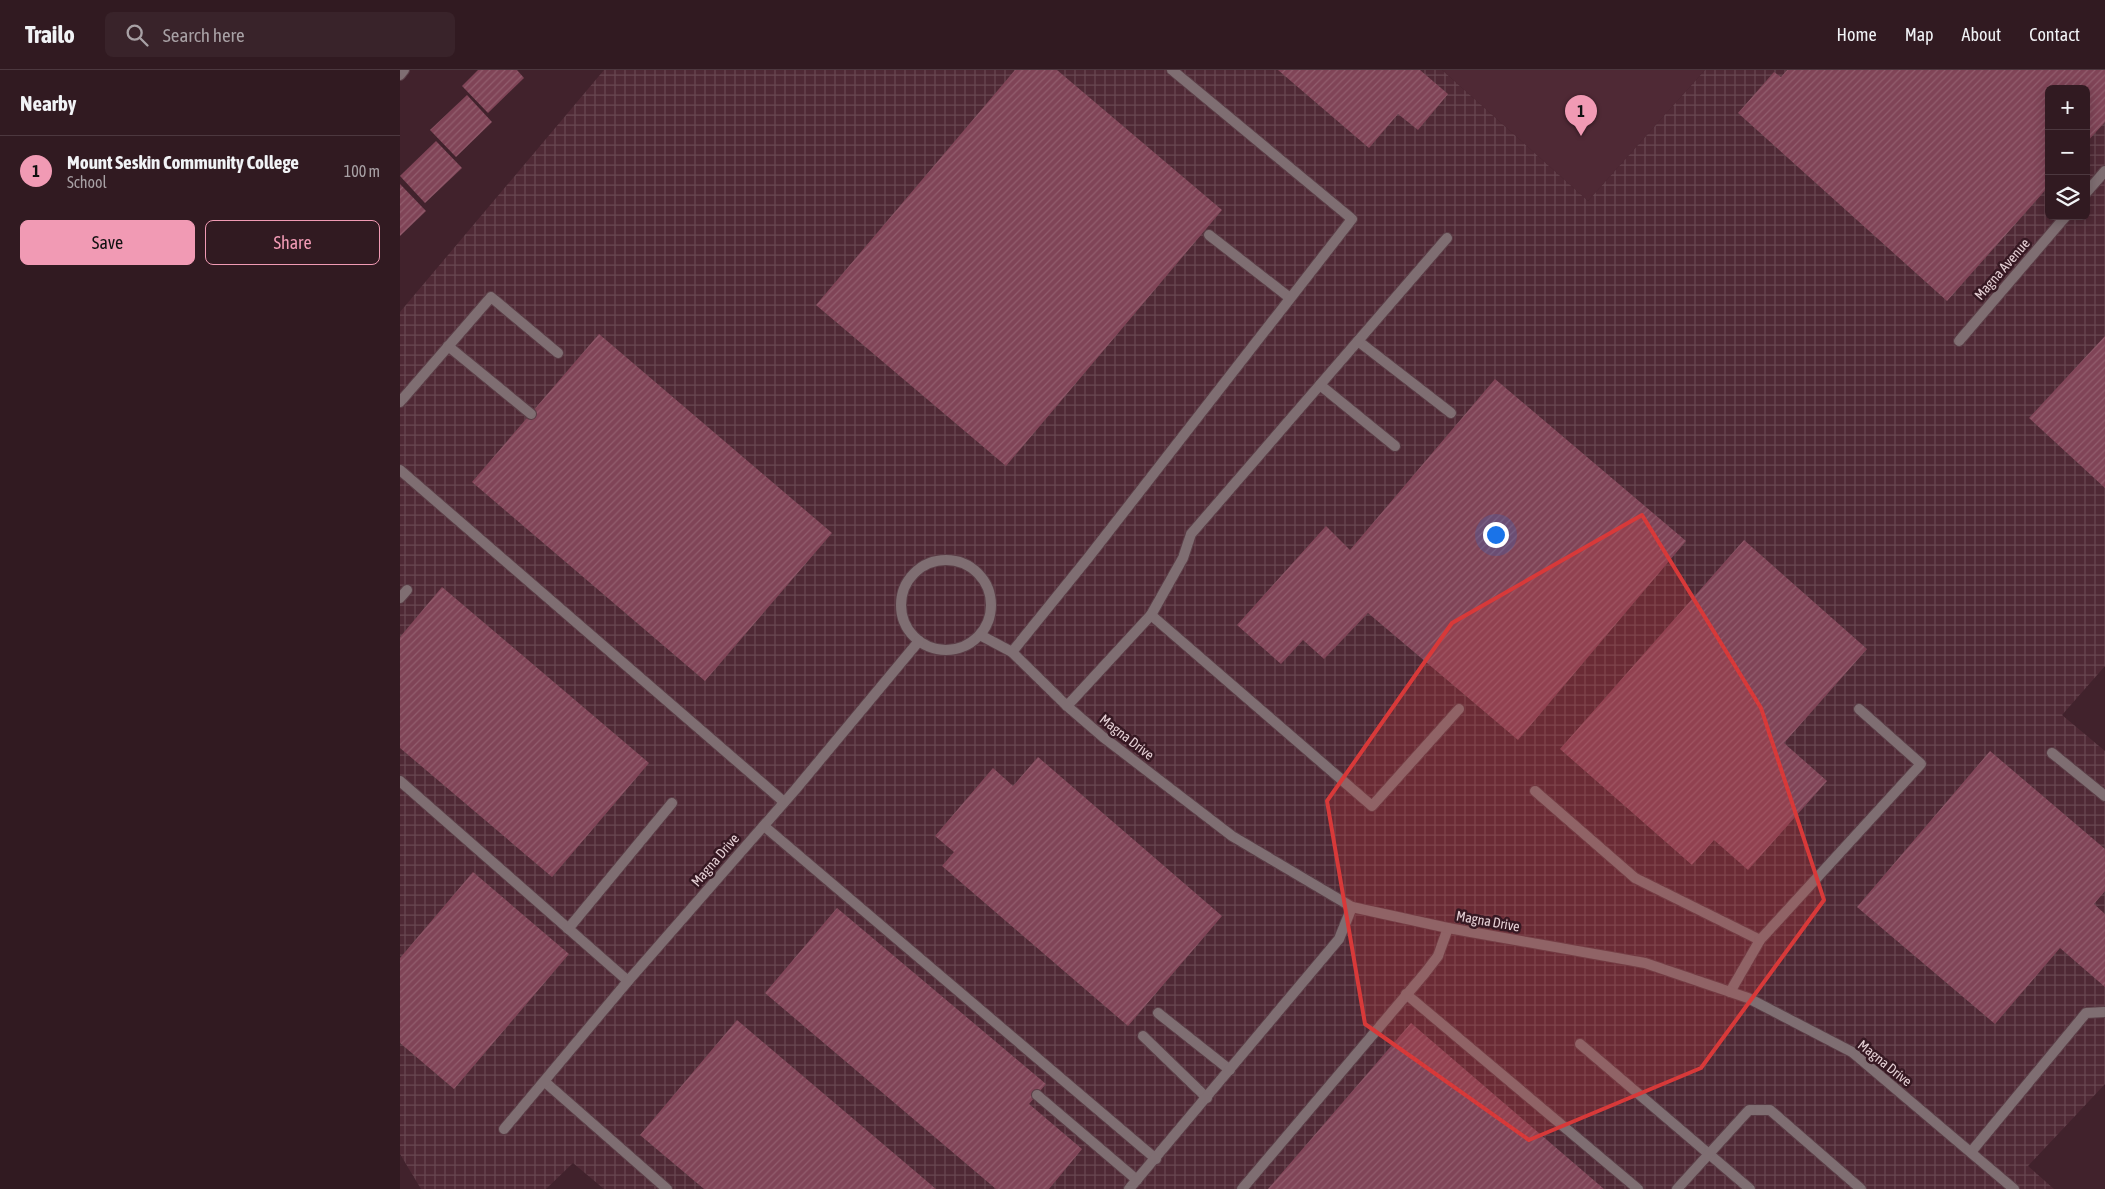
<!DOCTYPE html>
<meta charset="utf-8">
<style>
:root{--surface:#311a21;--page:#39232a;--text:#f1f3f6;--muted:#a8a1a5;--line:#4c383f;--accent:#f19ab4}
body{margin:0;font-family:"Asap Condensed",sans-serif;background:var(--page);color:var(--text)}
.controls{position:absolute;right:15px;top:15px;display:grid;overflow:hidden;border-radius:8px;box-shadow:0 2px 12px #0003}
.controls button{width:45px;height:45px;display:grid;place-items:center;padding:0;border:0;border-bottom:1px solid var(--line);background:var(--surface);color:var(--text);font:25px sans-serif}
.you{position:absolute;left:1095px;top:464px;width:18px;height:18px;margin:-12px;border:4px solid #fff;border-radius:50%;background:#1a73e8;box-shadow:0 0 0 8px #1a73e833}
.badge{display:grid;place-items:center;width:32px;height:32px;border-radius:50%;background:var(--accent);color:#111;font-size:16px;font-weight:700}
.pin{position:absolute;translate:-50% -41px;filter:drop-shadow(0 1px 2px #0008)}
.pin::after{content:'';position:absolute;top:26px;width:18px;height:15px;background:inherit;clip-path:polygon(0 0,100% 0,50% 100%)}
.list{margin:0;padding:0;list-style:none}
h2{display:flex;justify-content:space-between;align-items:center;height:65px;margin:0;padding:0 20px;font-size:21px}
h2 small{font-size:16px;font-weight:400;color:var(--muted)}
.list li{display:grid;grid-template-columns:32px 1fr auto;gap:15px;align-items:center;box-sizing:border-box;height:70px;padding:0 20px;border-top:1px solid var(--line)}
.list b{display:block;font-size:19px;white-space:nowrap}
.list p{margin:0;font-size:16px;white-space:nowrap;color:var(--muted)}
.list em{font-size:16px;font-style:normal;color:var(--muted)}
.actions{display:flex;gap:10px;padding:15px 20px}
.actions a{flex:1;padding:11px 0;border:1px solid var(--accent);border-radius:8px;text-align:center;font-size:18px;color:var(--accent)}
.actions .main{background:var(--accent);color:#111}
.icon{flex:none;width:28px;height:28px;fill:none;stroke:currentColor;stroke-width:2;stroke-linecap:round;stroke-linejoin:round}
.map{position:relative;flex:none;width:1705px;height:1119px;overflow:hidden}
header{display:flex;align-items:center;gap:30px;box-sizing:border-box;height:70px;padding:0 25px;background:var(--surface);border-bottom:1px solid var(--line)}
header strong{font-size:24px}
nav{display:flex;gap:28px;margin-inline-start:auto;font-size:18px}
.search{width:350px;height:45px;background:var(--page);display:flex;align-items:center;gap:12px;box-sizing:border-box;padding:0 18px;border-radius:8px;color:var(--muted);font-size:19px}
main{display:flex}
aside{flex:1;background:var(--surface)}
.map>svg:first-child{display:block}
.built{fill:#4f2935}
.industrial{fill:url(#industrial-grid);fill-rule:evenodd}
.building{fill:url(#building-hatch)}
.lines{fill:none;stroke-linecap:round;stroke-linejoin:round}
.service-casing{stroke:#5b3e47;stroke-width:12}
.minor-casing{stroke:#5b3e47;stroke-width:12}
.service{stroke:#7f6e72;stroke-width:10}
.minor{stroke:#7f6e72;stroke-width:10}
.marked{fill:#d83939;fill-opacity:0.2;stroke:#d83939;stroke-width:4;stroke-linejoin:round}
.labels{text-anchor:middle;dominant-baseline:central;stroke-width:5;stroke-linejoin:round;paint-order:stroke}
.street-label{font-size:14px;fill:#e5d0d5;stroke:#361822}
</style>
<header>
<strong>Trailo</strong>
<div class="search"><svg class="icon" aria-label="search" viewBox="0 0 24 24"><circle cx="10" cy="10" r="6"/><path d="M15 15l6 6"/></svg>Search here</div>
<nav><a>Home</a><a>Map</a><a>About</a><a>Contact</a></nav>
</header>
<main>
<aside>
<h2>Nearby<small></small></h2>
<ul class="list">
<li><span class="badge">1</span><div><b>Mount Seskin Community College</b><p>School</p></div><em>100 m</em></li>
</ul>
<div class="actions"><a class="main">Save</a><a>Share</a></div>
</aside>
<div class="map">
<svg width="1705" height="1119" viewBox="0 0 1705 1119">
<defs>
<pattern id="industrial-grid" width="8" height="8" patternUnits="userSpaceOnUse" patternTransform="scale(1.25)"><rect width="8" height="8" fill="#4f2935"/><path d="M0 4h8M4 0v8" fill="none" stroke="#684751"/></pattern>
<pattern id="building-hatch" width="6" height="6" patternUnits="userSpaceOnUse" patternTransform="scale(1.25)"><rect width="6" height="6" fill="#804457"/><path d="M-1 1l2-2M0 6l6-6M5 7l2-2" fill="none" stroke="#925e6e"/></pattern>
</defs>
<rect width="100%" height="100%" fill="#41222c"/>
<!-- built -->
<path class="built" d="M 1042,0 L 1305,0 L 1188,131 Z"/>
<!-- industrial -->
<path class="industrial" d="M 204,0 L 1042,0 L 1188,131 L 1305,0 L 1705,0 L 1705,596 L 1662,645 L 1705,681 L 1705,1014 L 1628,1096 L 1654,1119 L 204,1119 L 173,1093 L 146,1119 L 21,1119 L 0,1084 L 0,242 ZM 1649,19 L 1686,19 L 1686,146 L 1649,146 Z"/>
<!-- building -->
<g class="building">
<path d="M 78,0 L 117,0 L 124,8 L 88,43 L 62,16 Z"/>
<path d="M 615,0 L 657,0 L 822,140 L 606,396 L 416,235 Z"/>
<path d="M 878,0 L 1020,0 L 1048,24 L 1018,60 L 998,44 L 969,78 Z"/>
<path d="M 1387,0 L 1705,0 L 1705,52 L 1686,73 L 1686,19 L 1649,19 L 1649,116 L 1547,231 L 1338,43 L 1374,2 L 1381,7 Z"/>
<path d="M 67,25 L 92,52 L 56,87 L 30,60 Z"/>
<path d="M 36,71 L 62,98 L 25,133 L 0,106 Z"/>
<path d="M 0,114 L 26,141 L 0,166 Z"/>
<path d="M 199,264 L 432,463 L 305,611 L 72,412 Z"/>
<path d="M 1705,266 L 1705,418 L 1629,348 Z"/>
<path d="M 1095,309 L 1286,471 L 1118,670 L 968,543 L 924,589 L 903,570 L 881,594 L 837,555 L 926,456 L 950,480 Z"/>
<path d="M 1344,470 L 1467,579 L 1384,673 L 1427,711 L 1348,800 L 1314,770 L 1292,795 L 1160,679 Z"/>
<path d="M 42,517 L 249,693 L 152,807 L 0,678 L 0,567 Z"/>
<path d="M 1590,681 L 1705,779 L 1705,821 L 1694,834 L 1705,844 L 1705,917 L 1660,878 L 1595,954 L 1457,837 Z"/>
<path d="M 638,687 L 822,846 L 728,956 L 542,796 L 554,782 L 535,766 L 593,698 L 613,716 Z"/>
<path d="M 73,802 L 169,884 L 54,1019 L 0,973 L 0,888 Z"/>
<path d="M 437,838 L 646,1014 L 629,1034 L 682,1079 L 649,1119 L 596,1119 L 365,923 Z"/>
<path d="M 337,950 L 536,1119 L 304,1119 L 240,1065 Z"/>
<path d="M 1011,953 L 1204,1119 L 868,1119 Z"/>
</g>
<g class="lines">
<defs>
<g id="service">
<path d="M 809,165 L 890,228"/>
<path d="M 958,271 L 1051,343"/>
<path d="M 48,276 L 131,344"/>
<path d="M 920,315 L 995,376"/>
<path d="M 0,332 L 91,227 L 158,283"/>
<path d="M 0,400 L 384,732"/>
<path d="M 0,528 L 7,520"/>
<path d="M 751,545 L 972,736 L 1059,639"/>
<path d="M 612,582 L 688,488 L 952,149 L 772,0"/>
<path d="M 667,636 L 751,545 L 783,488 L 791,464 L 1047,168"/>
<path d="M 1652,683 L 1705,726"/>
<path d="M 0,711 L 228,911"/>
<path d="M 1135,721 L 1235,808 L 1360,870"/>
<path d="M 364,756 L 756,1089"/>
<path d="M 168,859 L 272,733"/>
<path d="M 1330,922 L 1360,870 L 1521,694 L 1459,639"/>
<path d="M 1006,924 L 1238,1119"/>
<path d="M 758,943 L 830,1000"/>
<path d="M 743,966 L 807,1028"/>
<path d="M 1180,974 L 1350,1119"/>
<path d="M 145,1012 L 267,1119"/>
<path d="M 637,1025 L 737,1110"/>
<path d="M 1571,1082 L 1686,943 L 1705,942"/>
<path d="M 729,1119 L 939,869 L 952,837"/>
<path d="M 842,1119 L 1025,903 L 1038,886 L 1048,858"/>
<path d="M 1277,1119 L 1349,1040 L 1370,1040 L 1461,1119"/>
</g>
<g id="minor">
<path d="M 0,5 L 4,0"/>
<path d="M 1686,123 L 1705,101"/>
<path d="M 1559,271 L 1666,146"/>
<circle cx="546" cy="535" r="45"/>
<path d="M 580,565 L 612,582 L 667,636 L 703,667 L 832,766 L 952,837 L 1048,858 L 1245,893 L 1348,928 L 1452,982 L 1614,1119"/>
<path d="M 104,1059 L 228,911 L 395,720 L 519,571"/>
</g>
</defs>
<!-- service casing -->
<use href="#service" class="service-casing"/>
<!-- minor casing -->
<use href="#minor" class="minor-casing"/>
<!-- service -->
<use href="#service" class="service"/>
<!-- minor -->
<use href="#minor" class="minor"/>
</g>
<!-- marked area -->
<path class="marked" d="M 1242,445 L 1361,638 L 1424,830 L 1301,998 L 1129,1070 L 965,954 L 927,731 L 1052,553 Z"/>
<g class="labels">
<!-- street labels -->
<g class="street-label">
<text transform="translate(1602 199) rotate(-49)">Magna Avenue</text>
<text transform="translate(727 667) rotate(38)">Magna Drive</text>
<text transform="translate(315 790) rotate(-49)">Magna Drive</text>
<text transform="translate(1088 851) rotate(10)">Magna Drive</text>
<text transform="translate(1485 993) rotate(39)">Magna Drive</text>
</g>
</g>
</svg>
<div class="controls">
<button>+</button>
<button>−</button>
<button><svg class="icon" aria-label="layers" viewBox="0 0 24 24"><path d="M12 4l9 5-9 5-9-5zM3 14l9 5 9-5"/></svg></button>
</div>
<div class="you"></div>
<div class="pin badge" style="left:1181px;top:66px">1</div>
</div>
</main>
